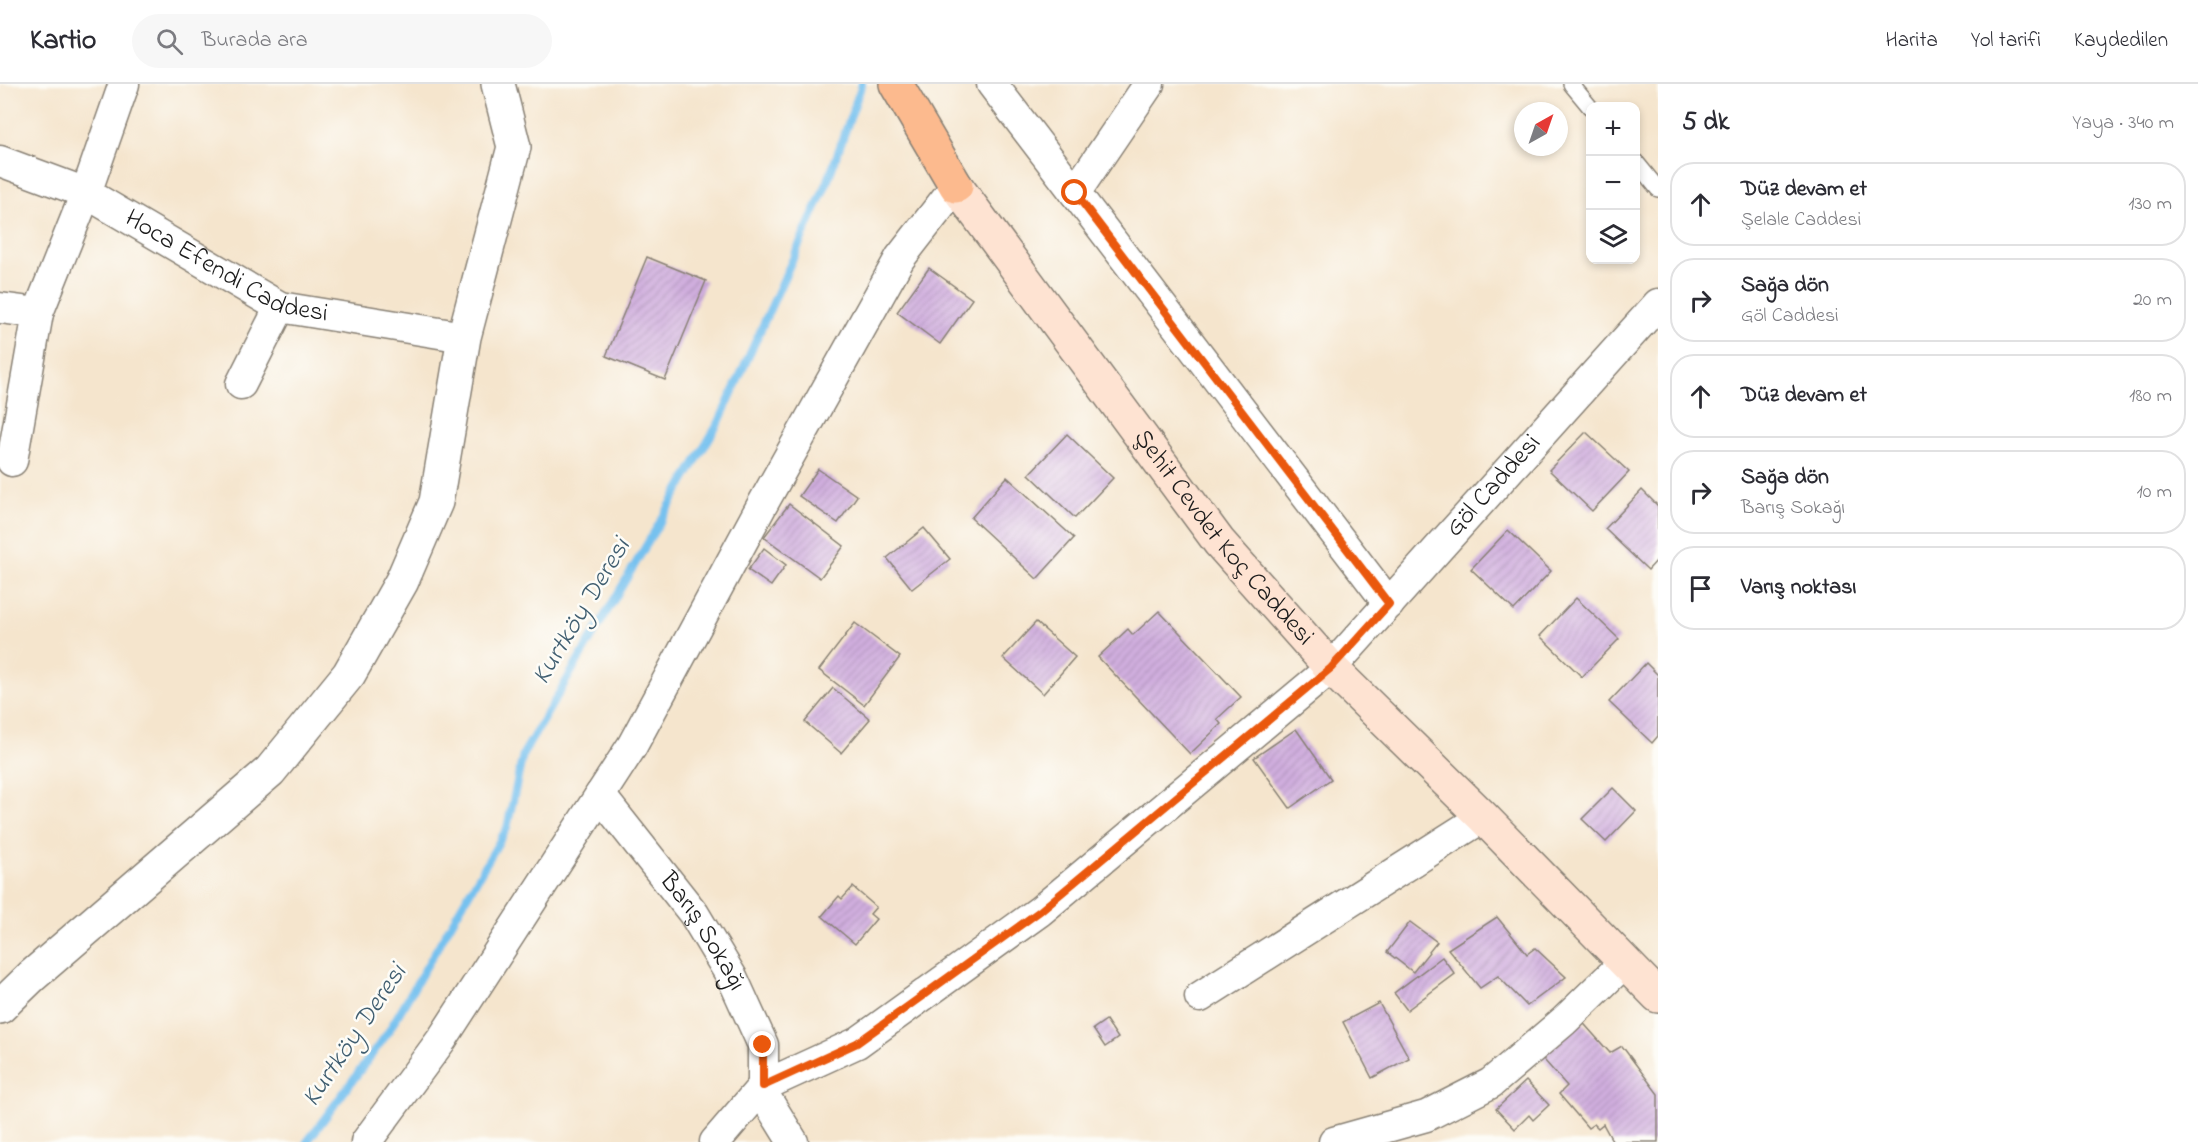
<!DOCTYPE html>
<html lang="tr">
<meta charset="utf-8">
<style>
:root{--surface:#fff;--page:#f7f7f7;--text:#2b2b33;--muted:#7c7c81;--line:#e1e1e2}
body{margin:0;font-family:"Indie Flower",sans-serif;background:var(--page);color:var(--text)}
.controls{position:absolute;right:18px;top:18px;display:grid;overflow:hidden;border-radius:12px;box-shadow:0 3px 9px #0003}
.controls button{width:54px;height:54px;display:grid;place-items:center;padding:0;border:0;border-bottom:2px solid var(--line);background:var(--surface);color:var(--text);font:30px sans-serif}
.compass{position:absolute;left:1514px;top:18px;width:54px;height:54px;border-radius:50%;background:var(--surface);box-shadow:0 3px 9px #0003;rotate:40deg}
.stop{position:absolute;width:18px;height:18px;margin:-14px;border:4px solid #ea580c;border-radius:50%;background:#fff}
.stop.end{background:#ea580c;border-color:#fff;box-shadow:0 2px 6px #0008}
.list{margin:0;padding:0;list-style:none}
h2{display:flex;justify-content:space-between;align-items:center;height:78px;margin:0;padding:0 24px;font-size:26px}
h2 small{font-size:20px;font-weight:400;color:var(--muted)}
.list li{display:grid;grid-template-columns:39px 1fr auto;gap:18px;align-items:center;box-sizing:border-box;height:84px;margin:0 12px 12px;padding:0 12px;border:2px solid var(--line);border-radius:24px}
.list b{display:block;font-size:22px;white-space:nowrap}
.list p{margin:0;font-size:20px;white-space:nowrap;color:var(--muted)}
.list em{font-size:20px;font-style:normal;color:var(--muted)}
.icon{flex:none;width:33px;height:33px;fill:none;stroke:currentColor;stroke-width:2;stroke-linecap:round;stroke-linejoin:round}
.map{position:relative;flex:none;width:1658px;height:1058px;overflow:hidden}
header{display:flex;align-items:center;gap:36px;box-sizing:border-box;height:84px;padding:0 30px;background:var(--surface);border-bottom:2px solid var(--line)}
header strong{font-size:28px}
nav{display:flex;gap:33px;margin-inline-start:auto;font-size:21px}
.search{width:420px;height:54px;background:var(--page);display:flex;align-items:center;gap:15px;box-sizing:border-box;padding:0 21px;border-radius:33px;color:var(--muted);font-size:22px}
main{display:flex}
aside{flex:1;background:var(--surface)}
.map>svg:first-child{display:block}
.lines{fill:none;stroke-linecap:round;stroke-linejoin:round}
.stream{stroke:#76c1ef;stroke-width:8}
.building{fill:url(#building-hatch)}
.service-casing{stroke:#888074;stroke-width:18}
.minor-casing{stroke:#888074;stroke-width:33}
.tertiary-casing{stroke:#888074;stroke-width:36}
.secondary-casing{stroke:#888074;stroke-width:36}
.primary-casing{stroke:#888074;stroke-width:36}
.service{stroke:#fff;stroke-width:15}
.minor{stroke:#fff;stroke-width:30}
.tertiary{stroke:#fff;stroke-width:33}
.secondary{stroke:#fee3d2;stroke-width:33}
.primary{stroke:#fcba8e;stroke-width:33}
.route{stroke:#ea580c;stroke-width:8}
.labels{text-anchor:middle;dominant-baseline:central;stroke-width:5;stroke-linejoin:round;paint-order:stroke}
.street-label{font-size:26px;fill:#1c1c1c;stroke:#fdfcf7}
.water-label{font-size:27px;font-style:italic;fill:#405e70;stroke:#fdfcf7}
</style>
<header>
<strong>Kartio</strong>
<div class="search"><svg class="icon" aria-label="search" viewBox="0 0 24 24"><circle cx="10" cy="10" r="6"/><path d="M15 15l6 6"/></svg>Burada ara</div>
<nav><a>Harita</a><a>Yol tarifi</a><a>Kaydedilen</a></nav>
</header>
<main>
<div class="map">
<svg width="1658" height="1058" viewBox="0 0 1658 1058">
<defs>
<pattern id="building-hatch" width="6" height="6" patternUnits="userSpaceOnUse" patternTransform="scale(1.5)"><rect width="6" height="6" fill="#d0aede"/><path d="M-1 1l2-2M0 6l6-6M5 7l2-2" fill="none" stroke="#b295be"/></pattern>
</defs>
<rect width="100%" height="100%" fill="#fdfcf7"/>
<filter id="ink" filterUnits="userSpaceOnUse"><feTurbulence type="fractalNoise" baseFrequency=".0167" numOctaves="2"/><feDisplacementMap in="SourceGraphic" scale="12" xChannelSelector="R" yChannelSelector="G"/><feConvolveMatrix kernelMatrix="1 2 1 2 8 2 1 2 1" color-interpolation-filters="sRGB"/></filter>
<filter id="wash" filterUnits="userSpaceOnUse"><feTurbulence type="fractalNoise" baseFrequency=".008" numOctaves="4" result="noise"/><feDisplacementMap in="SourceGraphic" scale="24" xChannelSelector="R" yChannelSelector="G"/><feGaussianBlur stdDeviation="1.35" result="paint"/><feColorMatrix in="noise" values="0 0 0 0 0 0 0 0 0 0 0 0 0 0 0 0 0 1.4 0 .05"/><feComposite in="paint" operator="in"/></filter>
<g filter="url(#wash)">
<rect width="100%" height="100%" fill="#f5e5cd"/>
<g class="lines">
<!-- stream -->
<path class="stream" d="M 307,1058 L 387,950 L 507,744 L 523,670 L 719,338 L 827,99 L 862,0"/>
</g>
<g id="blocks">
<!-- building -->
<g class="building">
<path d="M 647,173 L 706,197 L 665,296 L 606,272 Z"/>
<path d="M 929,184 L 972,215 L 940,260 L 897,228 Z"/>
<path d="M 1586,348 L 1629,388 L 1592,427 L 1549,386 Z"/>
<path d="M 1067,350 L 1113,394 L 1075,434 L 1029,390 Z"/>
<path d="M 818,385 L 857,412 L 838,439 L 799,412 Z"/>
<path d="M 1007,393 L 1074,454 L 1037,495 L 971,434 Z"/>
<path d="M 1642,406 L 1658,422 L 1658,475 L 1648,486 L 1605,445 Z"/>
<path d="M 789,420 L 844,462 L 820,494 L 764,453 Z"/>
<path d="M 924,444 L 950,475 L 912,505 L 887,474 Z"/>
<path d="M 1508,446 L 1551,487 L 1514,526 L 1471,485 Z"/>
<path d="M 764,464 L 786,481 L 771,502 L 748,486 Z"/>
<path d="M 1576,514 L 1619,555 L 1582,593 L 1540,552 Z"/>
<path d="M 1159,527 L 1241,613 L 1217,635 L 1221,640 L 1190,670 L 1098,573 L 1128,545 L 1133,551 Z"/>
<path d="M 1036,538 L 1075,573 L 1043,610 L 1003,574 Z"/>
<path d="M 855,539 L 900,573 L 864,621 L 819,586 Z"/>
<path d="M 1646,579 L 1658,591 L 1658,652 L 1652,659 L 1609,618 Z"/>
<path d="M 833,604 L 870,635 L 841,669 L 805,638 Z"/>
<path d="M 1296,645 L 1331,695 L 1290,724 L 1254,674 Z"/>
<path d="M 1613,704 L 1636,727 L 1606,758 L 1582,735 Z"/>
<path d="M 853,803 L 876,823 L 870,830 L 876,835 L 855,860 L 822,832 L 839,812 L 842,815 Z"/>
<path d="M 1497,833 L 1527,870 L 1535,864 L 1566,893 L 1527,922 L 1498,892 L 1480,904 L 1448,865 Z"/>
<path d="M 1410,838 L 1437,858 L 1413,888 L 1387,868 Z"/>
<path d="M 1442,873 L 1455,890 L 1407,926 L 1394,909 Z"/>
<path d="M 1379,919 L 1409,974 L 1372,994 L 1343,938 Z"/>
<path d="M 1578,933 L 1610,969 L 1622,962 L 1658,1010 L 1658,1058 L 1613,1058 L 1603,1040 L 1598,1044 L 1594,1040 L 1588,1044 L 1559,1010 L 1567,1002 L 1537,968 Z"/>
<path d="M 1106,936 L 1118,954 L 1105,963 L 1093,945 Z"/>
<path d="M 1526,997 L 1549,1021 L 1533,1036 L 1529,1031 L 1515,1045 L 1496,1025 Z"/>
</g>
</g>
</g>
<g filter="url(#ink)">
<use href="#blocks" fill-opacity="0" stroke="#888074" stroke-width="1.5"/>
<g class="lines">
<defs>
<g id="service">
<path d="M 1571,0 L 1590,23"/>
<path d="M 1636,78 L 1658,105"/>
</g>
<g id="minor">
<path d="M 992,0 L 1389,520"/>
<path id="s1" d="M 0,77 L 86,109 L 280,223 L 464,253"/>
<path d="M 1075,109 L 1149,0"/>
<path d="M 0,224 L 38,229 L 12,377"/>
<path d="M 38,229 L 86,109 L 124,0"/>
<path d="M 241,300 L 280,223"/>
<path id="s2" d="M 600,711 L 694,830 L 733,895 L 763,961 L 763,1002 L 767,1016 L 793,1058"/>
<path d="M 1200,913 L 1483,733"/>
<path d="M 366,1058 L 442,955 L 632,662 L 761,423 L 900,174 L 956,102"/>
<path id="s3" d="M 715,1058 L 763,1002 L 857,959 L 1040,827 L 1331,584 L 1658,220"/>
<path d="M 1334,1058 L 1426,1032 L 1491,999 L 1564,937 L 1624,879"/>
</g>
<path id="tertiary" d="M 0,923 L 32,892 L 270,687 L 349,590 L 402,497 L 436,418 L 464,253 L 514,63 L 498,0"/>
<g id="secondary">
<path id="s4" d="M 956,102 L 1219,458 L 1331,584 L 1483,733 L 1658,912"/>
</g>
<path id="primary" d="M 896,0 L 956,102"/>
</defs>
<!-- service casing -->
<use href="#service" class="service-casing"/>
<!-- minor casing -->
<use href="#minor" class="minor-casing"/>
<!-- tertiary casing -->
<use href="#tertiary" class="tertiary-casing"/>
<!-- secondary casing -->
<use href="#secondary" class="secondary-casing"/>
<!-- primary casing -->
<use href="#primary" class="primary-casing"/>
<!-- service -->
<use href="#service" class="service"/>
<!-- minor -->
<use href="#minor" class="minor"/>
<!-- tertiary -->
<use href="#tertiary" class="tertiary"/>
<!-- secondary -->
<use href="#secondary" class="secondary"/>
<!-- primary -->
<use href="#primary" class="primary"/>
</g>
</g>
<g class="lines" filter="url(#ink)">
<!-- route -->
<path class="route" d="M 763,961 L 763,1002 L 857,959 L 1040,827 L 1331,584 L 1389,520 L 1075,109"/>
</g>
<g class="labels">
<!-- street labels -->
<g class="street-label">
<text stroke="none"><textPath href="#s1" startOffset="252">Hoca Efendi Caddesi</textPath></text>
<text stroke="none"><textPath href="#s3" startOffset="1026">Göl Caddesi</textPath></text>
<text stroke="none"><textPath href="#s4" startOffset="442">Şehit Cevdet Koç Caddesi</textPath></text>
<text stroke="none"><textPath href="#s2" startOffset="171">Barış Sokağı</textPath></text>
</g>
<!-- water labels -->
<g class="water-label">
<text transform="translate(582 528) rotate(-59)">Kurtköy Deresi</text>
<text transform="translate(355 952) rotate(-56)">Kurtköy Deresi</text>
</g>
</g>
</svg>
<div class="controls">
<button>+</button>
<button>−</button>
<button><svg class="icon" aria-label="layers" viewBox="0 0 24 24"><path d="M12 4l9 5-9 5-9-5zM3 14l9 5 9-5"/></svg></button>
</div>
<svg class="compass" viewBox="-18 -18 36 36"><path d="M0-13l5 13h-10z" fill="#e53935"/><path d="M0 13l5-13h-10z" fill="#7c7c81"/></svg>
<div class="stop" style="left:1075px;top:109px"></div>
<div class="stop end" style="left:763px;top:961px"></div>
</div>
<aside>
<h2>5 dk<small>Yaya · 340 m</small></h2>
<ul class="list">
<li><svg class="icon" aria-label="ahead" viewBox="0 0 24 24"><path d="M12 20V5M6 11l6-6 6 6"/></svg><div><b>Düz devam et</b><p>Şelale Caddesi</p></div><em>130 m</em></li>
<li><svg class="icon" aria-label="right" viewBox="0 0 24 24"><path d="M7 20v-9h11M14 6l5 5-5 5"/></svg><div><b>Sağa dön</b><p>Göl Caddesi</p></div><em>20 m</em></li>
<li><svg class="icon" aria-label="ahead" viewBox="0 0 24 24"><path d="M12 20V5M6 11l6-6 6 6"/></svg><div><b>Düz devam et</b></div><em>180 m</em></li>
<li><svg class="icon" aria-label="right" viewBox="0 0 24 24"><path d="M7 20v-9h11M14 6l5 5-5 5"/></svg><div><b>Sağa dön</b><p>Barış Sokağı</p></div><em>10 m</em></li>
<li><svg class="icon" aria-label="arrive" viewBox="0 0 24 24"><path d="M6 21V4h12l-3 4 3 4H6"/></svg><div><b>Varış noktası</b></div></li>
</ul>
</aside>
</main>
